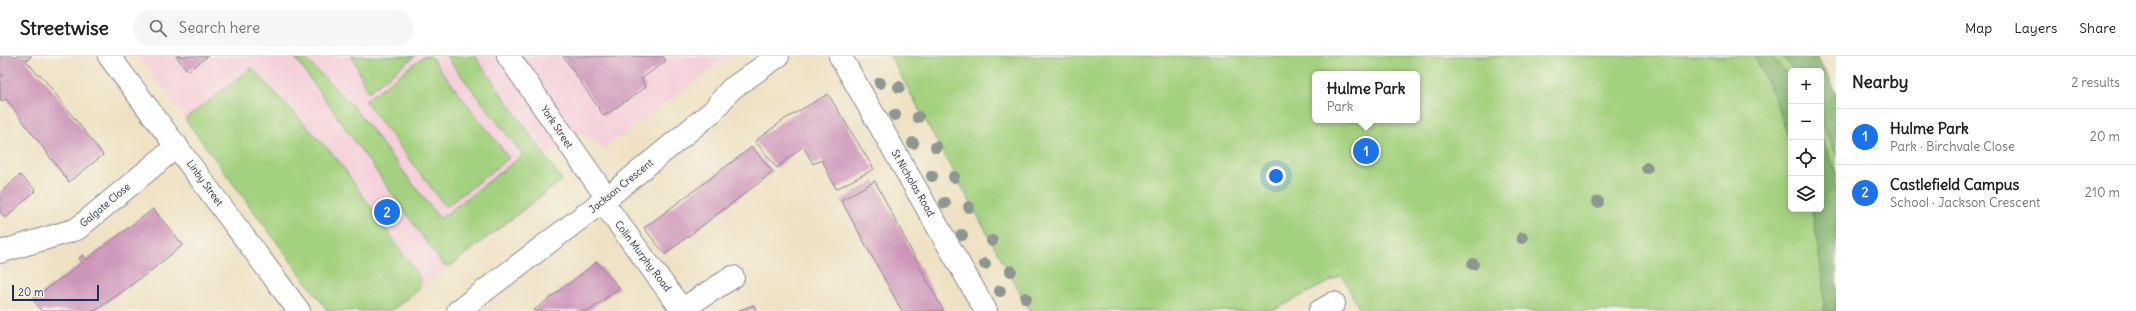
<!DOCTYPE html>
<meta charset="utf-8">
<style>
:root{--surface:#fff;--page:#f6f6f6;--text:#222;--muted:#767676;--line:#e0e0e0;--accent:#1a73e8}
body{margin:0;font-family:Delius,sans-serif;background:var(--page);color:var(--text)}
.controls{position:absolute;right:12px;top:12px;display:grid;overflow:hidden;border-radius:6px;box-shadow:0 2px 10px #0003}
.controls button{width:36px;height:36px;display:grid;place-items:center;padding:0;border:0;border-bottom:1px solid var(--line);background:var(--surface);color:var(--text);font:20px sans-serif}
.scale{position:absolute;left:12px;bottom:10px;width:87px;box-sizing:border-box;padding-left:4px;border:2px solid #1b2f5e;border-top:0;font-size:11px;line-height:14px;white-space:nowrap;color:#1b2f5e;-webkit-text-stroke:3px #f7f3e8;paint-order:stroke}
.you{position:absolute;left:1276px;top:120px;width:14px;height:14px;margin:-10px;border:3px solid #fff;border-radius:50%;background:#1a73e8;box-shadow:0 0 0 6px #1a73e833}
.badge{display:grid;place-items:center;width:26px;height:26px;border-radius:50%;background:var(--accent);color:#fff;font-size:13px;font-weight:700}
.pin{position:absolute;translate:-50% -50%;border:2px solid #fff;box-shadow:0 1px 4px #0006}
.popup{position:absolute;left:1312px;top:15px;width:108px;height:52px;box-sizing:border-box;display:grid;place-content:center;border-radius:6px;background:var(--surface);filter:drop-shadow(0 1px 3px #0005);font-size:13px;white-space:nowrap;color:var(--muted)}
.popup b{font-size:15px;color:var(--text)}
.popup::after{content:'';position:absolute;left:50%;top:100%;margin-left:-8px;border:8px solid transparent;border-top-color:var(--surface)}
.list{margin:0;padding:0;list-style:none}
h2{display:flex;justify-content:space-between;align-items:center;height:52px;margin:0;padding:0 16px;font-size:17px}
h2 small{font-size:13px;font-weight:400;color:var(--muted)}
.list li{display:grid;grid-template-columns:26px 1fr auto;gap:12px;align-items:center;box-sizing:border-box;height:56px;padding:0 16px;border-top:1px solid var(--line)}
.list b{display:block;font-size:15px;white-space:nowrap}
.list p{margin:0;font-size:13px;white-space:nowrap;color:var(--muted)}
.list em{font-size:13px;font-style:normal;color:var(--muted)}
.icon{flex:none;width:22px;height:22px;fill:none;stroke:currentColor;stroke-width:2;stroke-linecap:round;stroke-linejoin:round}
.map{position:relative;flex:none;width:1836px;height:255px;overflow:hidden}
header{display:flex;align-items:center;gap:24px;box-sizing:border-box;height:56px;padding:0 20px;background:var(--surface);border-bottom:1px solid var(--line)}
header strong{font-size:19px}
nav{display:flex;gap:22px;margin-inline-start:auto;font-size:14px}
.search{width:280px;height:36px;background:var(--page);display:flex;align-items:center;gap:10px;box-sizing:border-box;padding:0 14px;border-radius:22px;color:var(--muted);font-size:15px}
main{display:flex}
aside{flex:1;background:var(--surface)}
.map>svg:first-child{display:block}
.built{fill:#f5cfda}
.green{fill:#a4d17f;stroke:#60806e;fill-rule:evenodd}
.forest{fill:#83b36e;stroke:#4f7166}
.building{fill:#cd95ba}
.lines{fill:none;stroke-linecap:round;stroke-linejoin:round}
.minor-casing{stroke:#858891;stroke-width:24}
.minor{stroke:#fff;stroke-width:22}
.tree{fill:#8d9690}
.labels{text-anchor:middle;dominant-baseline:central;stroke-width:3;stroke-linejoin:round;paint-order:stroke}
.street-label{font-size:10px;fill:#1b2f5e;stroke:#f7f3e8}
</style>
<header>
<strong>Streetwise</strong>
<div class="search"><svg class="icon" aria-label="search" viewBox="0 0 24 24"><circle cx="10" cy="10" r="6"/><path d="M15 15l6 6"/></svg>Search here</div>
<nav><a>Map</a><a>Layers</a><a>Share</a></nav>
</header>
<main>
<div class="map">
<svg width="1836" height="255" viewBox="0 0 1836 255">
<rect width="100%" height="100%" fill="#f7f3e8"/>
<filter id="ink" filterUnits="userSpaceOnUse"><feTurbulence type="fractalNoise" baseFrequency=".025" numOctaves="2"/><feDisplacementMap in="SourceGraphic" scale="8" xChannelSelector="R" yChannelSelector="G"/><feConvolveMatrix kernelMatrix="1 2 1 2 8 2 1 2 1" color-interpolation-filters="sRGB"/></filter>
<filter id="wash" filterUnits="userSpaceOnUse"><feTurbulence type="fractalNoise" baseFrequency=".012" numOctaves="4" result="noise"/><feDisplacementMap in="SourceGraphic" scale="16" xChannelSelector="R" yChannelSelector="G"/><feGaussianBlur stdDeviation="0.9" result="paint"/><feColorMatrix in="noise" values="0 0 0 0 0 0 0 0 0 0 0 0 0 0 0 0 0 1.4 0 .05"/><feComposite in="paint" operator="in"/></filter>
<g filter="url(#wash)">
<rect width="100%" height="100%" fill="#efe2c4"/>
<!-- built -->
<path class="built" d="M 138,0 L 730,0 L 603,93 L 582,76 L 545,100 L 562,124 L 391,255 L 328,255 Z"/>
<!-- green -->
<g class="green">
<path d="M 294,0 L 303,0 L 352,49 L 440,163 L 523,99 L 446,0 L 475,0 L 562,124 L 450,210 L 443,209 Z"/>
<path d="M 352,0 L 415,0 L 368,36 Z"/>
<path d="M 424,0 L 430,0 L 509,102 L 446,151 L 365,45 Z"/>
<path d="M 890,0 L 1817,0 L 1836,36 L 1836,255 L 1360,255 L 1342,219 L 1272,255 L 1030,255 ZM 1791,15 L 1821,15 L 1821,153 L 1791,153 ZM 1315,18 L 1417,18 L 1417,64 L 1315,64 Z"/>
<path d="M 252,12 L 338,104 L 420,222 L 421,228 L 418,234 L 391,255 L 328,255 L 185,63 Z"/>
</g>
<!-- forest -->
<g class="forest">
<path d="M 1755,0 L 1771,0 L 1791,22 L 1791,88 L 1773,39 Z"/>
<path d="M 1782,0 L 1817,0 L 1836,36 L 1836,97 L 1821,66 L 1821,15 L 1794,15 Z"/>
<path d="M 1821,81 L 1836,115 L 1836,255 L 1824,255 L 1823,226 L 1812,153 L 1821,153 Z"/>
</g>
<g id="blocks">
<!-- building -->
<g class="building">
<path d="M 0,0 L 32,0 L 26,4 L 38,19 L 40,18 L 103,99 L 69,126 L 6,43 L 2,45 L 0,43 L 0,22 L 3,19 L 0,16 Z"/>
<path d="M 176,0 L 208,0 L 188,15 Z"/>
<path d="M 563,0 L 663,0 L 666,5 L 641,23 L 646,31 L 604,60 Z"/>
<path d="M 828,38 L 874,113 L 836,133 L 822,104 L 813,108 L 803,90 L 777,112 L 755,85 L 785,63 Z"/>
<path d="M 752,91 L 773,116 L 665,198 L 644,172 Z"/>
<path d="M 20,119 L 36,134 L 6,162 L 0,156 L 0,137 Z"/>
<path d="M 875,125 L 925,221 L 944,255 L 902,255 L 841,144 Z"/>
<path d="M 153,153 L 183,189 L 149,216 L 95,255 L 41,255 L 33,243 L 82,207 L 79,202 L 83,199 L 86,204 Z"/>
<path d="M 597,206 L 619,232 L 589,255 L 533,255 Z"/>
<path d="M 754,249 L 756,255 L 737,255 Z"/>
</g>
</g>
</g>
<g filter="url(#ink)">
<use href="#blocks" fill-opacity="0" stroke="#858891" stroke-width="1"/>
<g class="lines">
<defs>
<g id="minor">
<path d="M 109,0 L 299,255"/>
<path d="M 508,0 L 607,142"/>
<path d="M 840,0 L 986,255"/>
<path d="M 602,145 L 683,255"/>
<path d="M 0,196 L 77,173 L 177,90"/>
<path d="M 682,253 L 733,221"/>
<path d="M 458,255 L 607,142 L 713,55 L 730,34 L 778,0"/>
<path d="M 1320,255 L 1334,247"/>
</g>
</defs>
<!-- minor casing -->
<use href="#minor" class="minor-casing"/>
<!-- minor -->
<use href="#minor" class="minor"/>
</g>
<!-- trees -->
<g class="tree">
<circle cx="880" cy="27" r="6"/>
<circle cx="899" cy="31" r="6"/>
<circle cx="895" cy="59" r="6"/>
<circle cx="918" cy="61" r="6"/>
<circle cx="913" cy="87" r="6"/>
<circle cx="936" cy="91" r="6"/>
<circle cx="1647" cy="112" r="6"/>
<circle cx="932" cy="120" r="6"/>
<circle cx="954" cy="121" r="6"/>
<circle cx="1598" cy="146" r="6"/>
<circle cx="945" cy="147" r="6"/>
<circle cx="969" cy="151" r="6"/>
<circle cx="962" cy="179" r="6"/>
<circle cx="1522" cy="182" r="6"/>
<circle cx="992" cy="185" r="6"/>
<circle cx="985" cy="208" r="6"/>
<circle cx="1473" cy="208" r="6"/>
<circle cx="1011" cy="215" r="6"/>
<circle cx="1000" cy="235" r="6"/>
<circle cx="1026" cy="242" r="6"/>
</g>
</g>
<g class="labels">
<!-- street labels -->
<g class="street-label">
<text transform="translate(557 71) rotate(56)">York Street</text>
<text transform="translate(205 127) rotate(54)">Linby Street</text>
<text transform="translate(913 127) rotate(60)">St Nicholas Road</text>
<text transform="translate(621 130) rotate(-39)">Jackson Crescent</text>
<text transform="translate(105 149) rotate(-40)">Galgate Close</text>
<text transform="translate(643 200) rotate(53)">Colin Murphy Road</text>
</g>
</g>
</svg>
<div class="controls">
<button>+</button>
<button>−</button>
<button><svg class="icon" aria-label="locate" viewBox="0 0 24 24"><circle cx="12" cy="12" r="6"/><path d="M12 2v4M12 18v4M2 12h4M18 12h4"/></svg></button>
<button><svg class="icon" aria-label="layers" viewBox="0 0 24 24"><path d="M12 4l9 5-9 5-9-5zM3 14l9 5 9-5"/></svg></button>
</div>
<div class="scale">20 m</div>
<div class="you"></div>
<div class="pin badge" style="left:1366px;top:95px">1</div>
<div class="popup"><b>Hulme Park</b>Park</div>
<div class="pin badge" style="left:387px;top:156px">2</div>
</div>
<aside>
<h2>Nearby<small>2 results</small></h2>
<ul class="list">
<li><span class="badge">1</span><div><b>Hulme Park</b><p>Park · Birchvale Close</p></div><em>20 m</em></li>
<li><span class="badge">2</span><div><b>Castlefield Campus</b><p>School · Jackson Crescent</p></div><em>210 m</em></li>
</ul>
</aside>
</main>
